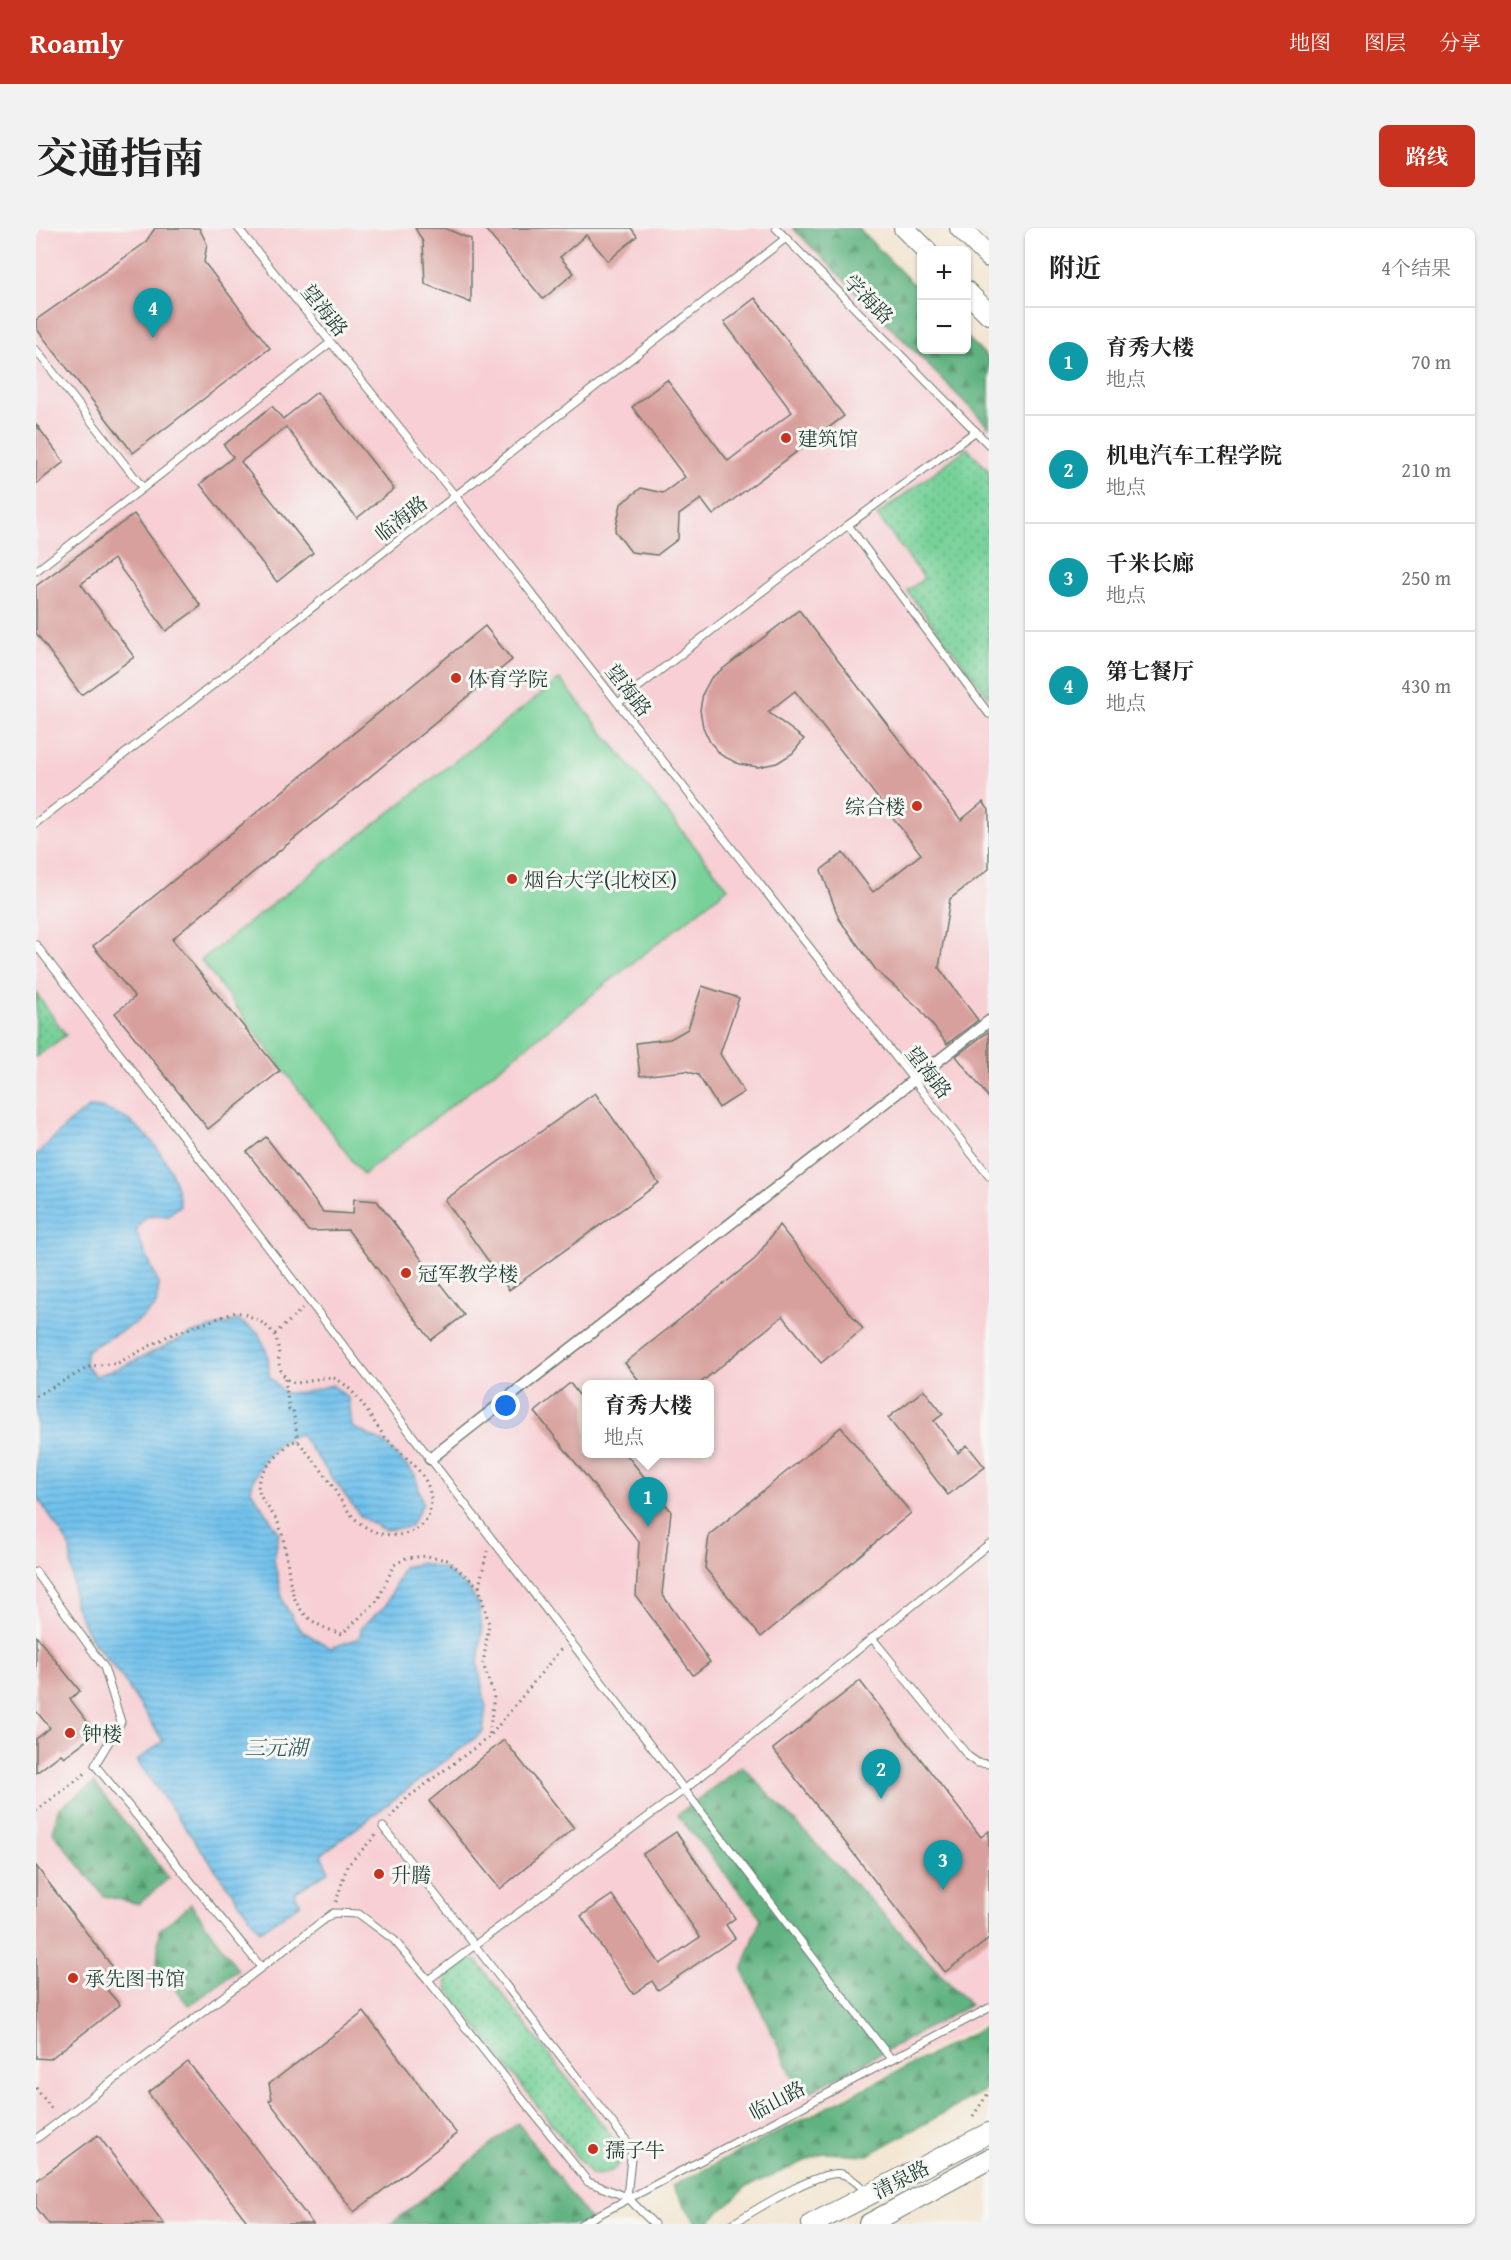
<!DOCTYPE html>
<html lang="zh">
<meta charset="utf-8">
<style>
:root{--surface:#fff;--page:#f2f2f2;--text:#222;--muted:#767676;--line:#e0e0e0;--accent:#c8321e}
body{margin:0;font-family:"Gentium Book Plus","Noto Serif SC",serif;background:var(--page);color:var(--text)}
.controls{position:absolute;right:18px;top:18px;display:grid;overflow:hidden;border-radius:9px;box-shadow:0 2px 4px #0004}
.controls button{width:54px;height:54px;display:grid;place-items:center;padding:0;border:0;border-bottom:2px solid var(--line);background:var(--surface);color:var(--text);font:30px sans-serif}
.you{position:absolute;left:470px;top:1178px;width:21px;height:21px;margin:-15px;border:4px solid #fff;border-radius:50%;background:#1a73e8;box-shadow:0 0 0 9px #1a73e833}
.badge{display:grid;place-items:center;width:39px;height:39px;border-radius:50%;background:var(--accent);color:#fff;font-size:20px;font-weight:700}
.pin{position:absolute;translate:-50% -50px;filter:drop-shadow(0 2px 3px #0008)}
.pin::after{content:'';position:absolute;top:32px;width:21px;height:18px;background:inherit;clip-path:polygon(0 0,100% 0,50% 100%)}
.popup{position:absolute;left:546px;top:1152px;width:132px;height:78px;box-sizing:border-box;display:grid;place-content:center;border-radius:9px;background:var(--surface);filter:drop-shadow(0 2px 4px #0005);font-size:20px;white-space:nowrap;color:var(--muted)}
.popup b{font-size:22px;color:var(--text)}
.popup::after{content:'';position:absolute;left:50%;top:100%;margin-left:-12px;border:12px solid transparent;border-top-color:var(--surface)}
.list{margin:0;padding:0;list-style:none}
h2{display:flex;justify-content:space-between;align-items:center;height:78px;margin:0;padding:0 24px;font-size:26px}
h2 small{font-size:20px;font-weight:400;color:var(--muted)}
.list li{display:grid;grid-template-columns:39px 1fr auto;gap:18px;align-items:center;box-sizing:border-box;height:108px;padding:0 24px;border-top:2px solid var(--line)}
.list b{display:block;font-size:22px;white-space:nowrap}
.list p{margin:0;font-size:20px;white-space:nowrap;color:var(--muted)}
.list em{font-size:20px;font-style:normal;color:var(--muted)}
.map{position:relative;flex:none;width:953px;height:1996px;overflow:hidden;border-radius:9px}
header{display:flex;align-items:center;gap:36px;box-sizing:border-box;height:84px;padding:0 30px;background:var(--accent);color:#fff}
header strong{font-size:28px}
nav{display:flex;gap:33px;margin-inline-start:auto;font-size:21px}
.intro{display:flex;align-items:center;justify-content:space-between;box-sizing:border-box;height:144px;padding:0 36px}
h1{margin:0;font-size:42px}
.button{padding:15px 27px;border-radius:9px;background:var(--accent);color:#fff;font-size:21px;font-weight:700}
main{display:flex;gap:36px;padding:0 36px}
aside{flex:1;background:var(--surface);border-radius:9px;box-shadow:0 2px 4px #0004}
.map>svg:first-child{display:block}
.built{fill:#f7cfd4;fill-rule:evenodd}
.grass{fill:url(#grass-dots);stroke:#4b8766;stroke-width:1.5}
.forest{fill:url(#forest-firs);stroke:#40785a;stroke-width:1.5}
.pitch{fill:#77d199;stroke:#4b8766;stroke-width:1.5}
.water{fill:url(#water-rules);stroke:#488090;stroke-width:1.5}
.building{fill:#d8a09d}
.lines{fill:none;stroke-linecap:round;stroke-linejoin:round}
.service-casing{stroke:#69786b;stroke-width:9}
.pedestrian-casing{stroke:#69786b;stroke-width:13}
.secondary-casing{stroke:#69786b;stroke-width:22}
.path{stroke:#69786b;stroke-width:3;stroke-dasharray:1.5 4.5;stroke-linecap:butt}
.service{stroke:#fff;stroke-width:7}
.pedestrian{stroke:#fff;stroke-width:10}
.secondary{stroke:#fff;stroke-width:20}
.poi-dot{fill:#c8321e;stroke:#f6f6f2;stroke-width:2}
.labels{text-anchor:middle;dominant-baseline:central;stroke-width:6;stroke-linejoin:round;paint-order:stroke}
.street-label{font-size:20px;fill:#1f3d34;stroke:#f6f6f2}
.poi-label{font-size:20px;fill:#1f3d34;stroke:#f6f6f2;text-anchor:start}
.water-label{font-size:21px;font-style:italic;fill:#345e62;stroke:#f6f6f2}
</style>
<header>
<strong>Roamly</strong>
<nav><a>地图</a><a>图层</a><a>分享</a></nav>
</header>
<div class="intro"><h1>交通指南</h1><a class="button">路线</a></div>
<main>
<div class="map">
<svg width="953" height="1996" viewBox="0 0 953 1996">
<defs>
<pattern id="grass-dots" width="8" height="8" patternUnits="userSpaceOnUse" patternTransform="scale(1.5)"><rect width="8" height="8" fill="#77d199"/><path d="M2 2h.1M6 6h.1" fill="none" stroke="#61ab7e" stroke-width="1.8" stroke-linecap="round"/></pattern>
<pattern id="forest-firs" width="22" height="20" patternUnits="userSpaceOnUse" patternTransform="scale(1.5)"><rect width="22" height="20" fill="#61b381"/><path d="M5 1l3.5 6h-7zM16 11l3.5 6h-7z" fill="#4f936a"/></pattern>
<pattern id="water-rules" width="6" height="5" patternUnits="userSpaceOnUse" patternTransform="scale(1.5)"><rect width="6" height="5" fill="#72c2ed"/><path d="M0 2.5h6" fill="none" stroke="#5d9fc1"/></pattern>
</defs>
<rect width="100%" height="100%" fill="#f6f6f2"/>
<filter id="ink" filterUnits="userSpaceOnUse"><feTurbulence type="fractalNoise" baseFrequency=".0167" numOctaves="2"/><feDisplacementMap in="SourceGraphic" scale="12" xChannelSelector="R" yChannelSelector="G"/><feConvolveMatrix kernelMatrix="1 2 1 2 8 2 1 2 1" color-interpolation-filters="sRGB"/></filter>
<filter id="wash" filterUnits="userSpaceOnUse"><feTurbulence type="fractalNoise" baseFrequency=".008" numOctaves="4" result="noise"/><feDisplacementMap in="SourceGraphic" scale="24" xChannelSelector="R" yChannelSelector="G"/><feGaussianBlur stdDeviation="1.35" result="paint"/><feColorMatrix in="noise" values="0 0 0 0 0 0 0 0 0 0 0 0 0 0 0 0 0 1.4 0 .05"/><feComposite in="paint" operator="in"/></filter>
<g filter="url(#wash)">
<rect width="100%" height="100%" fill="#f3e5d0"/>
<!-- built -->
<path class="built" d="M 0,0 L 807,0 L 886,122 L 953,146 L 953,1792 L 552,1996 L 0,1996 ZM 550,1156 L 674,1156 L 674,1226 L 550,1226 Z"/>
<!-- grass -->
<g class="grass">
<path d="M 931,220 L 953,243 L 953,469 L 871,363 L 888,350 L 841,287 Z"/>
<path d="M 0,765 L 30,807 L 0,829 Z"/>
<path d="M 430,1731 L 441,1733 L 586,1922 C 585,1941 573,1949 554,1946 L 411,1760 L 410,1748 L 418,1737 Z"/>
</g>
<!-- forest -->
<g class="forest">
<path d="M 757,0 L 822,0 L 885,64 L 886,122 L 930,122 L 931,109 L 953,131 L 953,199 Z"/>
<path d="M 706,1538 L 934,1777 L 766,1868 L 706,1742 L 725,1690 L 641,1587 Z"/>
<path d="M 58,1555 L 133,1650 L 103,1676 L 68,1668 L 17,1604 L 22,1581 Z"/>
<path d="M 155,1676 L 202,1742 L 153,1778 L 121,1738 L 123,1702 Z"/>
<path d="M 953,1797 L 953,1860 L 832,1927 L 787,1925 L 710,1959 L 671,1996 L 661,1996 L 636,1958 Z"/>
<path d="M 482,1895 L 557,1996 L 355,1996 Z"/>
</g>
<!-- pitch -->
<path class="pitch" d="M 524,451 L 692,660 L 327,947 L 165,732 Z"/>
<!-- water -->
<path class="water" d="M 55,879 C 101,882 141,934 144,978 L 131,988 C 114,985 108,987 100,1003 L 123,1057 L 120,1078 L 100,1095 L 51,1122 L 49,1136 L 60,1148 L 88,1138 L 154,1106 L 202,1092 L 222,1104 L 232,1127 L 233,1148 L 248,1165 L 270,1164 L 296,1157 L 313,1171 L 316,1199 L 349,1215 L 379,1247 L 387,1276 L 374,1299 L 348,1302 L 325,1289 L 264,1206 C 240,1211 220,1238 215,1262 L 243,1305 L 238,1332 L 247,1374 L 264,1402 L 295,1420 L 323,1410 L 326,1399 L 350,1377 L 367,1339 L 386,1335 L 408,1341 L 433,1361 L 443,1377 L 446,1403 L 442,1436 L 450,1479 L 447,1504 L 285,1627 L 293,1643 L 258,1665 L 265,1676 L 224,1703 L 101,1533 L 127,1513 L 87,1451 L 55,1411 L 38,1376 L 34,1319 L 0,1267 L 0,927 L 39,889 Z"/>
<g id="blocks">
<!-- building -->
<g class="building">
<path d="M 119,0 L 163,0 L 171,16 L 168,34 L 234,120 L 97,225 L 0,100 L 0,92 L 109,15 Z"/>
<path d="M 379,0 L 408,0 L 435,11 L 435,75 L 389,56 L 387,14 Z"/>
<path d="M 448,0 L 595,0 L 601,8 L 572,33 L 550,7 L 524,29 L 538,45 L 507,71 Z"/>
<path d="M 719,70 L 808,188 L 677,287 L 665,271 L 643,287 L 642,311 L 621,327 L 595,324 L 579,303 L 585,276 L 605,260 L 627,265 L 649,249 L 596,179 L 631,152 L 692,233 L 756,184 L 688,94 Z"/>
<path d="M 281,164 L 358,261 L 321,290 L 250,199 L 205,234 L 277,325 L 241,354 L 164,256 L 197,229 L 188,217 L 236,178 L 247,191 Z"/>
<path d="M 0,196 L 28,234 L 0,256 Z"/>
<path d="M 98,286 L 165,378 L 130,403 L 78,331 L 45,356 L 98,429 L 45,467 L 0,405 L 0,358 Z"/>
<path d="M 763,382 L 925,592 L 947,574 L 953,582 L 953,641 L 914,671 L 903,740 L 942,792 L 911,816 L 884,781 L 840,742 L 803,691 L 785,642 L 807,625 L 837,664 L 885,626 L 759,463 L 732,484 L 768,511 L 757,525 L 741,535 L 722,539 L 703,536 L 685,527 L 674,514 L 667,499 L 664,482 L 667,465 L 675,450 Z"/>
<path d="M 449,398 L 476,432 L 136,711 L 244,843 L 172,901 L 79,785 L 99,769 L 57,718 Z"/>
<path d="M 666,758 L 703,770 L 684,826 L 708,864 L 683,880 L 662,847 L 650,843 L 604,848 L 600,815 L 634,811 L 652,801 Z"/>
<path d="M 952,804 L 953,805 L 953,870 L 920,828 Z"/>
<path d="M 559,865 L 623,955 L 473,1062 L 409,972 Z"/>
<path d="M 230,909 L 287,984 L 317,986 L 318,971 L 341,973 L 428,1087 L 395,1112 L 312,1002 L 272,1003 L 211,924 Z"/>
<path d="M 743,997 L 827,1101 L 785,1135 L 747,1088 L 663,1156 L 606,1156 L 589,1135 L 719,1031 Z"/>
<path d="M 534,1155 L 550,1176 L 550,1226 L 590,1226 L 635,1283 L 626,1366 L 674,1434 L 657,1447 L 600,1368 L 603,1314 L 499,1184 Z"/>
<path d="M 888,1162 L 907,1186 L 898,1193 L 922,1225 L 931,1217 L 949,1239 L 912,1267 L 852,1190 Z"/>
<path d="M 805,1199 L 875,1285 L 725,1409 L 669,1340 L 673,1307 Z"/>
<path d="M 0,1408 L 44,1463 L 34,1471 L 60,1505 L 28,1529 L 25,1526 L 0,1545 L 0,1511 L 14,1500 L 0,1483 Z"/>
<path d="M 824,1453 L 945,1609 L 953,1603 L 953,1711 L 909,1744 L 737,1521 Z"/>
<path d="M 468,1512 L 538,1600 L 464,1661 L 393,1573 Z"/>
<path d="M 640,1604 L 699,1690 L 690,1697 L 699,1710 L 622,1762 L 616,1753 L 597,1766 L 545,1688 L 576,1667 L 624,1736 L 664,1709 L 607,1626 Z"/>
<path d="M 0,1638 L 75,1737 L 72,1763 L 84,1777 L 14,1831 L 0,1830 Z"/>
<path d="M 328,1784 L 421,1906 L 318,1984 L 233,1873 L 236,1871 L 233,1856 Z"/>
<path d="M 152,1834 L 202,1897 L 277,1996 L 213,1996 L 112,1865 Z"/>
<path d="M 62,1907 L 128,1996 L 13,1996 L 0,1979 L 0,1953 Z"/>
</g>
</g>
</g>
<g filter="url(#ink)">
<use href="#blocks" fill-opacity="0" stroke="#69786b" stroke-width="1.5"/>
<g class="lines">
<defs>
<g id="service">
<path d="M 202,0 L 420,269 L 953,948"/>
<path d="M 740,0 L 953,217"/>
<path d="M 0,122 L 107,260"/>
<path d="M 812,297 L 953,486"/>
<path d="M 0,343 L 294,115"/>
<path d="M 582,475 L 812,297 L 940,203"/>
<path d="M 0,595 L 750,10"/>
<path d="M 0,717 L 855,1831"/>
<path d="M 0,1344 L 68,1439 L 85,1494 L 59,1537 L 225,1739"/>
<path d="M 836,1410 L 932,1528 L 942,1535 L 953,1536"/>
<path d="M 347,1599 L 596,1920 L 591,1969"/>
<path d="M 392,1752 L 648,1562 L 953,1316"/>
<path d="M 0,1911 L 297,1685 L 323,1686 L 358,1712 L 392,1752 L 552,1954 L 591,1969 L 618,1996"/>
<path d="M 545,1996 L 953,1780"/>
<path d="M 696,1996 C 718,1983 783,1941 806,1946 C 816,1949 824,1958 832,1965"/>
</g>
<path id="pedestrian" d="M 394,1231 L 953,793"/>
<g id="secondary">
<path d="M 868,0 L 890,22"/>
<path d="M 924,0 L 953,29"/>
<path d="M 930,63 L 953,86"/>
<path d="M 776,1996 L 953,1905"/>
<path d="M 833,1996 L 953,1931"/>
</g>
</defs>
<!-- service casing -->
<use href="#service" class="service-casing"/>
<!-- pedestrian casing -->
<use href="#pedestrian" class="pedestrian-casing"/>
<!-- secondary casing -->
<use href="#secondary" class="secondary-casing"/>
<!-- path -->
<g class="path">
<path d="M 239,1106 L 266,1081"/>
<path d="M 249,1151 L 253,1182 L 257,1182 L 262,1213"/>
<path d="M 0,1168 L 55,1138 L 82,1135 L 132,1108 L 200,1084 C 215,1087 238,1098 241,1114 C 246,1133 237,1138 254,1154 C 270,1158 288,1144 302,1152 C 320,1162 334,1189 346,1205 C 365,1230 401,1245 394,1283 C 392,1292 386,1299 377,1303 C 365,1309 345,1308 333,1301 C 314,1291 306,1274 295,1256 C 286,1241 273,1227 262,1213 L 254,1214 C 247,1223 225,1242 223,1252 C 218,1269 238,1283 243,1297 C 261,1346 239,1387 306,1406 L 342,1372 L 358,1337 L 370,1330 L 391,1328 L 411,1332 L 443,1359 L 453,1396 L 447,1436 L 458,1468 L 453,1509"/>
<path d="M 443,1359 L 451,1323"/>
<path d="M 0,1583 L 51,1544"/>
<path d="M 354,1590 L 371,1570 L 453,1509 L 525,1421"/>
<path d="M 300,1674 L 311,1638 L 340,1607"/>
<path d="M 0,1860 L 18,1884"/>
<path d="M 937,1888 L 953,1864"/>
</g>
<!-- service -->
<use href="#service" class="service"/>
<!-- pedestrian -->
<use href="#pedestrian" class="pedestrian"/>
<!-- secondary -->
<use href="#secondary" class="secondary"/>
</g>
</g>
<!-- markers -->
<g class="poi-dot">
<circle cx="750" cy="210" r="6"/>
<circle cx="420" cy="450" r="6"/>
<circle cx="881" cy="578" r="6"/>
<circle cx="476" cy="651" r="6"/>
<circle cx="370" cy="1045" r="6"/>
<circle cx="34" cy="1505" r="6"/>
<circle cx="343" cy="1646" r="6"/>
<circle cx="37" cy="1750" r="6"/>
<circle cx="557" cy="1921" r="6"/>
</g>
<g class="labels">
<!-- street labels -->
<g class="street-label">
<text transform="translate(833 71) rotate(45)">学海路</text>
<text transform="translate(289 82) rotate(51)">望海路</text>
<text transform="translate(365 290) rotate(-38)">临海路</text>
<text transform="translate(593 462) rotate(52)">望海路</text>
<text transform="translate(893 844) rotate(52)">望海路</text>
<text transform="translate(741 1872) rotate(-28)">临山路</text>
<text transform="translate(865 1951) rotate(-27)">清泉路</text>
</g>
<!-- poi labels -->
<g class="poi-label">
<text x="762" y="210">建筑馆</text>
<text x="432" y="450">体育学院</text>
<text x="869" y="578" text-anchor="end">综合楼</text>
<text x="488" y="651">烟台大学(北校区)</text>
<text x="382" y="1045">冠军教学楼</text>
<text x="46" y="1505">钟楼</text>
<text x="355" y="1646">升腾</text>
<text x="49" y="1750">承先图书馆</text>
<text x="569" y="1921">孺子牛</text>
</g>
<!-- water labels -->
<g class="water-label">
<text x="240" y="1519">三元湖</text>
</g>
</g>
</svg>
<div class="controls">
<button>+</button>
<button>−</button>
</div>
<div class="you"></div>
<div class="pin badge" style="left:612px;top:1299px;background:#0f9aa8">1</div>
<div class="popup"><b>育秀大楼</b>地点</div>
<div class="pin badge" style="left:845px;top:1571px;background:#0f9aa8">2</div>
<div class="pin badge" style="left:907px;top:1662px;background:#0f9aa8">3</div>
<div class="pin badge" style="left:117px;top:110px;background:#0f9aa8">4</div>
</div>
<aside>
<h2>附近<small>4个结果</small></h2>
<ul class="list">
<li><span class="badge" style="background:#0f9aa8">1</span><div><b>育秀大楼</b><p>地点</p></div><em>70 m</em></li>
<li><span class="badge" style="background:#0f9aa8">2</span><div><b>机电汽车工程学院</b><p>地点</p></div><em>210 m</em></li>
<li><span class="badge" style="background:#0f9aa8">3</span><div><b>千米长廊</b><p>地点</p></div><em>250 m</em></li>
<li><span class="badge" style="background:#0f9aa8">4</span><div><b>第七餐厅</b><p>地点</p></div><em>430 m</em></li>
</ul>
</aside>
</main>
